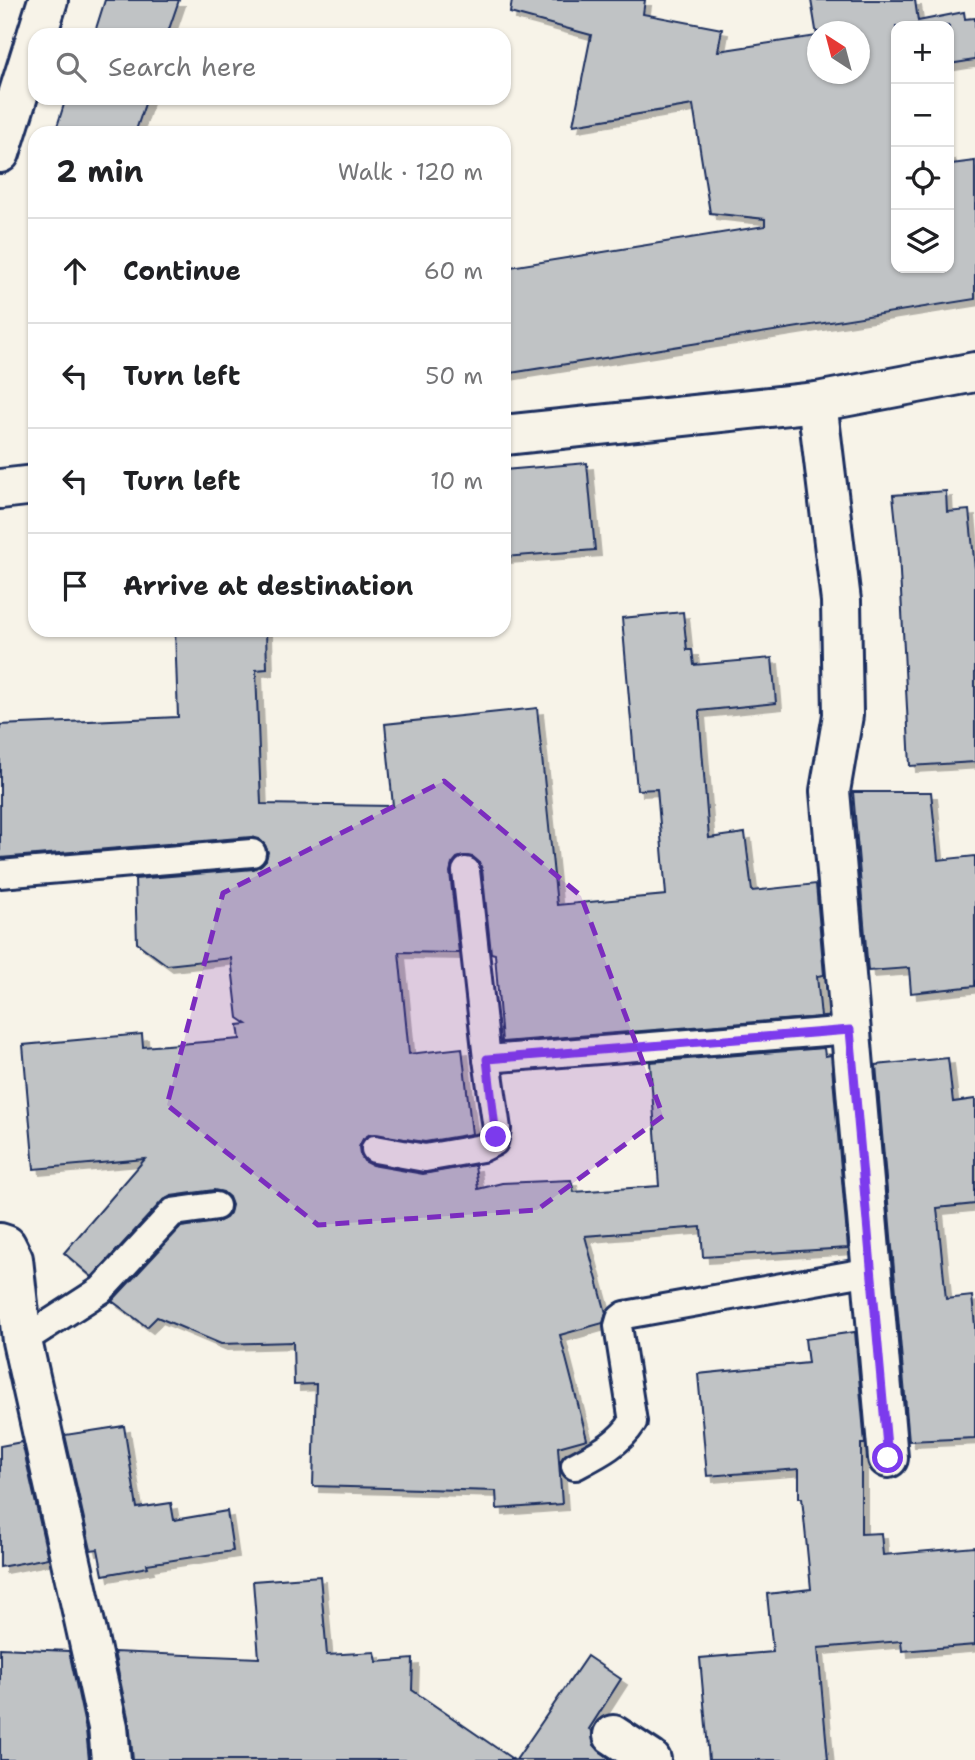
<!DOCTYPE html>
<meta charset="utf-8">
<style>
:root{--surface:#fff;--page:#f6f6f6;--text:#202124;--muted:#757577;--line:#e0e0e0}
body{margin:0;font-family:"Shantell Sans",sans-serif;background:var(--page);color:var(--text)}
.controls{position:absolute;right:21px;top:21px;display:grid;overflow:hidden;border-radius:14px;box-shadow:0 2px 5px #0004}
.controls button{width:63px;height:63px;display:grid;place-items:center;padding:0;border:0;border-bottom:2px solid var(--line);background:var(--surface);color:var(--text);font:35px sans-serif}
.compass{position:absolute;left:807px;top:21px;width:63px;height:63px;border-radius:50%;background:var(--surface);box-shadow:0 2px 5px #0004;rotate:324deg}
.stop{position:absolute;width:21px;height:21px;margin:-16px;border:5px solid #7c3aed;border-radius:50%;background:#fff}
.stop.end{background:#7c3aed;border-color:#fff;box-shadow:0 2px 7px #0008}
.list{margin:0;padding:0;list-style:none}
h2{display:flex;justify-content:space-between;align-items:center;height:91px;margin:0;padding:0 28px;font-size:30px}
h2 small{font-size:23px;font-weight:400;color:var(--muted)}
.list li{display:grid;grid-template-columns:46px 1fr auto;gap:21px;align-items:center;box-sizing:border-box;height:105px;padding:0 28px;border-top:2px solid var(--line)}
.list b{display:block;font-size:26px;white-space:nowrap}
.list em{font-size:23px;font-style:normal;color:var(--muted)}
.icon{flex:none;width:38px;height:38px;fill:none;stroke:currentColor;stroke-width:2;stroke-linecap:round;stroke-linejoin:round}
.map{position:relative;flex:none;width:975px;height:1760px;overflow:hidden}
.search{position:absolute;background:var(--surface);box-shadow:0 2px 5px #0004;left:28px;top:28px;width:483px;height:77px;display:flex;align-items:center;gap:18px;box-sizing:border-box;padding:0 24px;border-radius:21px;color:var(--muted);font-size:26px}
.panel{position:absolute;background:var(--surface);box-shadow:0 2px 5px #0004;left:28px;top:126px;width:483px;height:511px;border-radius:21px}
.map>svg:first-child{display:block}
.building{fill:#c0c3c5;stroke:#1b2f5e;stroke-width:2;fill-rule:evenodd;filter:url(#shadow)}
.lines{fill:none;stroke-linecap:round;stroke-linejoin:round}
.service-casing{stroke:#1b2f5e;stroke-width:32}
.minor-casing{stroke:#1b2f5e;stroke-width:44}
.service{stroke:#f7f3e8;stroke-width:26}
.minor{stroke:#f7f3e8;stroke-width:38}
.route{stroke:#7c3aed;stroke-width:9}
.marked{fill:#7b2cbf;fill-opacity:0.2;stroke:#7b2cbf;stroke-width:5;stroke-dasharray:14 9;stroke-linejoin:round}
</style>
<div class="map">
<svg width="975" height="1760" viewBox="0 0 975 1760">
<defs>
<filter id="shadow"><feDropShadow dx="6" dy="6" stdDeviation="0" flood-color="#0004"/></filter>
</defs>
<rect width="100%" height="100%" fill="#f7f3e8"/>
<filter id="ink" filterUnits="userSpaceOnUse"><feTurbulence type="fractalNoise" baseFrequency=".0143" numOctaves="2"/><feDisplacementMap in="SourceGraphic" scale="14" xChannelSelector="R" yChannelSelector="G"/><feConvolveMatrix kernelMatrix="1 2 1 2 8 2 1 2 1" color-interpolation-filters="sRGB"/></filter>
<g filter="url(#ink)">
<!-- building -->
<g class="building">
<path d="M 105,0 L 179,0 L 167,35 L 94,35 Z"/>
<path d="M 512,0 L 645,0 L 643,14 L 722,29 L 718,51 L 817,36 L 811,0 L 915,0 L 918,21 L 964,12 L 965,19 L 975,18 L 975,60 L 949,64 L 949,26 L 896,26 L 896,268 L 949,268 L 949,153 L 952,164 L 975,161 L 975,299 L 504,374 L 504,268 L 765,226 L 765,219 L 710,213 L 693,105 L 573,125 L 591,35 L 510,13 ZM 817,32 L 859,32 L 859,74 L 817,74 Z"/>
<path d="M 66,98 L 147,98 L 135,133 L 55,133 Z"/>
<path d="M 587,463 L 595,550 L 504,557 L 504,470 Z"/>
<path d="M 946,491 L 947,512 L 969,510 L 975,569 L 975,762 L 910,766 L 899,553 L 893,495 Z"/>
<path d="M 683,612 L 687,650 L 692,650 L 694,665 L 772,658 L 776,703 L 699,711 L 709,838 L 745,833 L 752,891 L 816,884 L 824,975 L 817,976 L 821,1017 L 502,1042 L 495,954 L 491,953 L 482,869 L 479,862 L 473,857 L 464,856 L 457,858 L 452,864 L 450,872 L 459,953 L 399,952 L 409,1054 L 462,1048 L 472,1134 L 425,1142 L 370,1134 L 363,1139 L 359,1147 L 360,1154 L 364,1161 L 372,1165 L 423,1174 L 475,1165 L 478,1189 L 502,1183 L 571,1180 L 574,1192 L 659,1186 L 650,1062 L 824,1048 L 825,1056 L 831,1055 L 848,1248 L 703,1257 L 701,1227 L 585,1236 L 606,1313 L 603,1323 L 560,1335 L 587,1439 L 558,1447 L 562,1504 L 497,1509 L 496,1491 L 313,1486 L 316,1384 L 294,1385 L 293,1342 L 221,1344 L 157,1317 L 147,1327 L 112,1301 L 181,1227 L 218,1222 L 226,1218 L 230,1213 L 232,1205 L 229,1197 L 223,1192 L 214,1190 L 171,1196 L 162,1201 L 92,1277 L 64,1253 L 145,1159 L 34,1169 L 23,1045 L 142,1034 L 143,1047 L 240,1039 L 238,1025 L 247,1024 L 238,1018 L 231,958 L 167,965 L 137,943 L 135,879 L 254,869 L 261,865 L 266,860 L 268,852 L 265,845 L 259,839 L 251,837 L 0,858 L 0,725 L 178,717 L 175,630 L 266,630 L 267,669 L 256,670 L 261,804 L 393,806 L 385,724 L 537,708 L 557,905 L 666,895 L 657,789 L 637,790 L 622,618 Z"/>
<path d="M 853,792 L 931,792 L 938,860 L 975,856 L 975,986 L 911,993 L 909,968 L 868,971 Z"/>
<path d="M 948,1058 L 953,1102 L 975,1099 L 975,1204 L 937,1208 L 946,1299 L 972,1296 L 975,1326 L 975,1438 L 909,1441 L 876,1065 Z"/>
<path d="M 855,1332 L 865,1444 L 861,1444 L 861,1534 L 881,1533 L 883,1555 L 975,1547 L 975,1645 L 902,1651 L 901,1641 L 818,1648 L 828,1760 L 709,1760 L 700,1658 L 773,1652 L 767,1594 L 811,1589 L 802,1498 L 799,1498 L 799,1469 L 707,1476 L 698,1374 L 808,1363 L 805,1339 Z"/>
<path d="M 124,1426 L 137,1508 L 171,1503 L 174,1520 L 227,1511 L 233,1551 L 147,1564 L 148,1567 L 103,1575 L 98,1549 L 91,1550 L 65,1435 Z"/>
<path d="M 22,1442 L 48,1558 L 0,1567 L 0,1446 Z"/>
<path d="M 320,1576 L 327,1655 L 375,1652 L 377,1662 L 413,1659 L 412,1690 L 514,1760 L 133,1760 L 129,1722 L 114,1652 L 259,1658 L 253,1581 Z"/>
<path d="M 0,1648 L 69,1651 L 86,1730 L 89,1760 L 0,1760 Z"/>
<path d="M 587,1656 L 621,1679 L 589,1729 L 592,1731 L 594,1745 L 611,1760 L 516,1760 Z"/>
</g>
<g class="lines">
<defs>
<g id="service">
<path d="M 466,871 L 487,1059 L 850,1030"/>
<path d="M 0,874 L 252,853"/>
<path d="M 375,1149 L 425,1158 L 482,1148 L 494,1142 L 497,1129 L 487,1059"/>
<path d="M 22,1341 L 101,1290 L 173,1212 L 216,1206"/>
<path d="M 575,1466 C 598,1454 619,1444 633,1422 L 618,1326 L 620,1319 L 625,1315 L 871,1271"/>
</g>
<g id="minor">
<path d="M 37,35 L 48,0"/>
<path d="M 0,153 L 35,41"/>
<path d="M 817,402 L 841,601 L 843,715 L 830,791 L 888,1458"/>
<path d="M 504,435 L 817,402 L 975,372"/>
<path d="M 0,489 L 35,485"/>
<path d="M 0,1243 L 6,1245 L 13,1259 L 22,1341 L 108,1727 L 111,1760"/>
<path d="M 613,1735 L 651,1760"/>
</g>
</defs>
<!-- service casing -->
<use href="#service" class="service-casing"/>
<!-- minor casing -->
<use href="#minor" class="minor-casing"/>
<!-- service -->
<use href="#service" class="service"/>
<!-- minor -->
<use href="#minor" class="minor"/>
</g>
</g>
<g class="lines" filter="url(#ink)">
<!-- route -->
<path class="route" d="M 496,1137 L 487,1059 L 850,1030 L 888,1458"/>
</g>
<!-- marked area -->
<path class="marked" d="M 444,781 L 581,896 L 663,1116 L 537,1210 L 318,1225 L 167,1105 L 223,893 Z"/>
</svg>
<div class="controls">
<button>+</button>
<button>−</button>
<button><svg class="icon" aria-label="locate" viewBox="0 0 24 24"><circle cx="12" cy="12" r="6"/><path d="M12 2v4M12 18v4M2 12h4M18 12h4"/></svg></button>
<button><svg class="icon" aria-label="layers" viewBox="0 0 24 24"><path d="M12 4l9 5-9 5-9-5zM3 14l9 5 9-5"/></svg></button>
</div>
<svg class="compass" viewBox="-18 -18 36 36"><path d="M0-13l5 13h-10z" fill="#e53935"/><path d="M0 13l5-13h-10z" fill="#757577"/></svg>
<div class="stop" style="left:888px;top:1458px"></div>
<div class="stop end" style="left:496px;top:1137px"></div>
<div class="search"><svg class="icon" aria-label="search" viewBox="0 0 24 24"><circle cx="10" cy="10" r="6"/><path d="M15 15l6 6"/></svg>Search here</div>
<section class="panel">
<h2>2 min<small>Walk · 120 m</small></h2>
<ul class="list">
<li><svg class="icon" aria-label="ahead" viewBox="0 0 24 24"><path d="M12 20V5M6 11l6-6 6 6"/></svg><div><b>Continue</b></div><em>60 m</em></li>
<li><svg class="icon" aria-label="left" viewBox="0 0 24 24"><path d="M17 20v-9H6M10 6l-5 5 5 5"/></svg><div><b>Turn left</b></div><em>50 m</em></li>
<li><svg class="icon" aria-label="left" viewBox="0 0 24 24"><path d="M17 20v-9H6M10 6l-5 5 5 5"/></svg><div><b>Turn left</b></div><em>10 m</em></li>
<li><svg class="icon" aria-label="arrive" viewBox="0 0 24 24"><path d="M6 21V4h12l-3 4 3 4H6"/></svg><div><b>Arrive at destination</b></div></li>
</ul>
</section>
</div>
